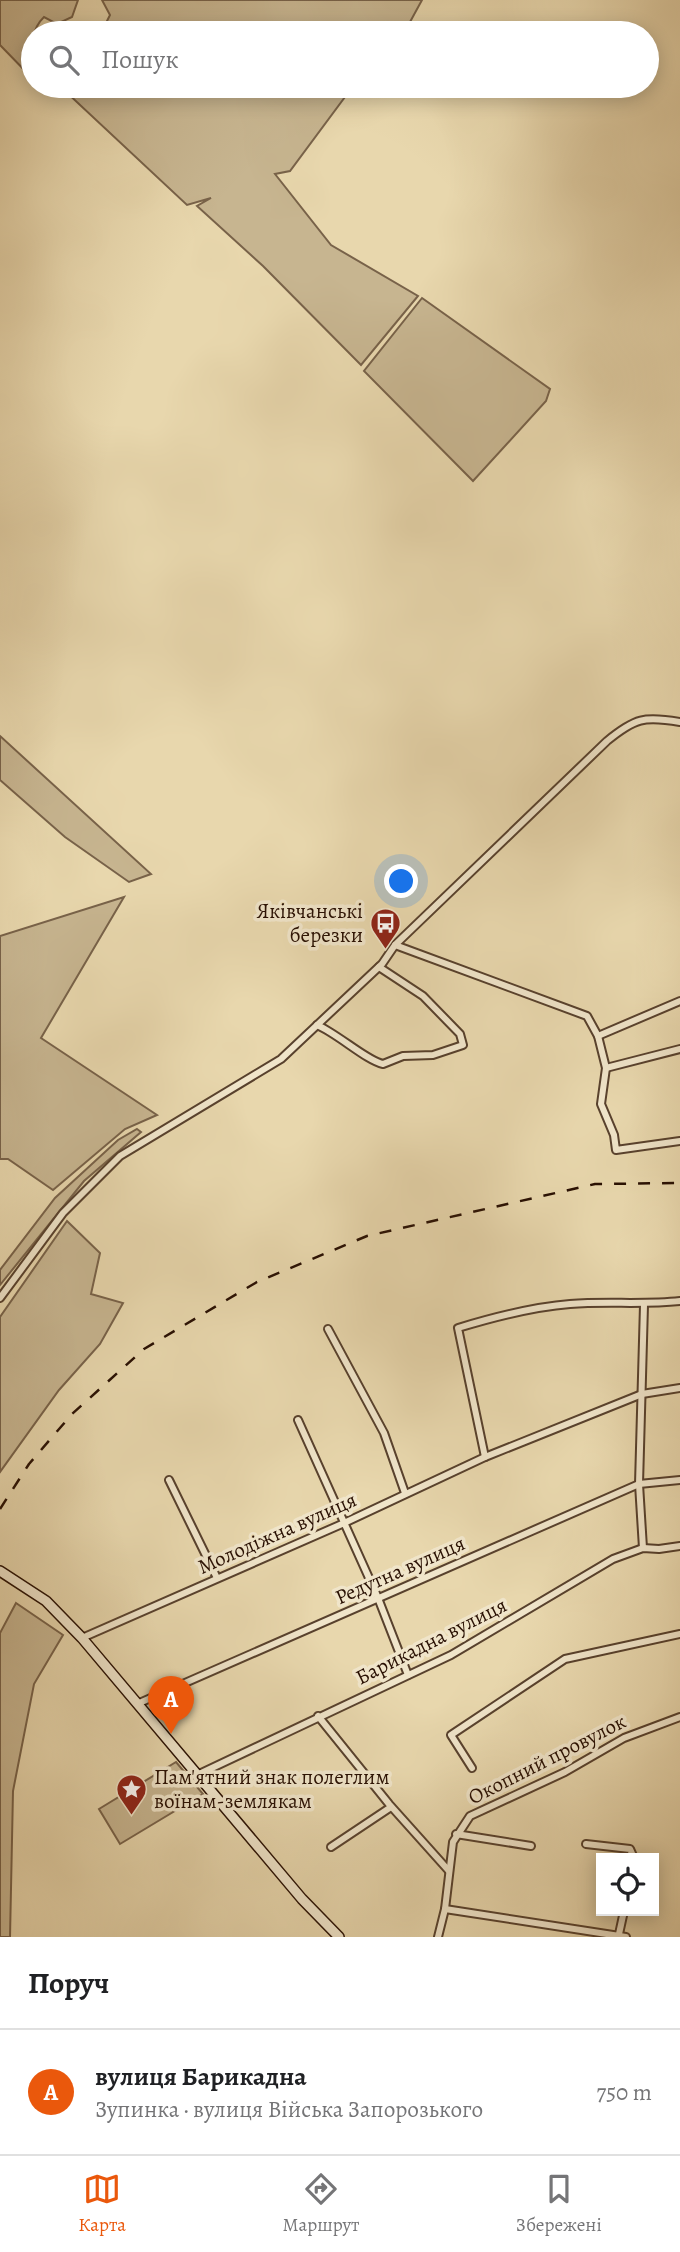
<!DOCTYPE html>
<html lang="uk">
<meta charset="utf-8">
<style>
:root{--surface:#fff;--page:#f2f2f2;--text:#202124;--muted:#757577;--line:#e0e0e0;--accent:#ea580c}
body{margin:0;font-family:Alegreya,serif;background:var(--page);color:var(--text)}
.controls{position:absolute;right:21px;bottom:21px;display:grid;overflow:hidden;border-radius:0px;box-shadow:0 4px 18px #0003}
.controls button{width:63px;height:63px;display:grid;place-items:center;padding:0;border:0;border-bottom:2px solid var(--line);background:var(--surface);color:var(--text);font:35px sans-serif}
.you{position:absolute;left:402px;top:882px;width:24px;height:24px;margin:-18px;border:5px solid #fff;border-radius:50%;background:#1a73e8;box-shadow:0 0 0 10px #1a73e833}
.badge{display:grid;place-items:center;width:46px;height:46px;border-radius:50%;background:var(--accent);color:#fff;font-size:23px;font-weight:700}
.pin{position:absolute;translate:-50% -58px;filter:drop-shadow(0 2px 4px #0008)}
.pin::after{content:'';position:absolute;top:37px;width:24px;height:21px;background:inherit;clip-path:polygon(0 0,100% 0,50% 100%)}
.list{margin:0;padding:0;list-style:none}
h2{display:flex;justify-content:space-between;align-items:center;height:91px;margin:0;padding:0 28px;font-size:30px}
h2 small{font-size:23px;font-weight:400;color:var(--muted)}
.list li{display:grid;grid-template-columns:46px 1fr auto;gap:21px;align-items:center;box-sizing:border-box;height:126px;padding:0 28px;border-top:2px solid var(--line)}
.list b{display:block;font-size:26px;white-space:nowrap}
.list p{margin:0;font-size:23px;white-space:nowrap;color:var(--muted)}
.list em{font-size:23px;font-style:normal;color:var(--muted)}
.icon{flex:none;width:38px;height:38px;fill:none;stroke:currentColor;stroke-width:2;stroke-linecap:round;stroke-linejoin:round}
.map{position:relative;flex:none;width:680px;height:1937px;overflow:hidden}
.search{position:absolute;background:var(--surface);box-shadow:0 4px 18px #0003;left:21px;right:21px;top:21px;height:77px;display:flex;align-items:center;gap:18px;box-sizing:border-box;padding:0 24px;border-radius:38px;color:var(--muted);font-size:26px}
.sheet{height:217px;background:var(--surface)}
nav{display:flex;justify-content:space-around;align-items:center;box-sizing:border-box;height:98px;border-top:2px solid var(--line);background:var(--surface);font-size:19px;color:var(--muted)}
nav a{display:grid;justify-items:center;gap:4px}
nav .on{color:var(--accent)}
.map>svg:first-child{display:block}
.green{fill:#c7b590;stroke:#786249;stroke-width:2}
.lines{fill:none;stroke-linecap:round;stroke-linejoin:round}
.street-casing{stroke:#58412d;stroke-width:10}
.secondary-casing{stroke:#280f02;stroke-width:12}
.street{stroke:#f0e5ca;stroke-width:6}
.secondary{stroke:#f0e5ca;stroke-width:9}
.rail{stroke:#280f02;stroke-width:2.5;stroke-dasharray:12 12;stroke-linecap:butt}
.labels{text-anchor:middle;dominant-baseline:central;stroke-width:7;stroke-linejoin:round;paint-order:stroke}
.poi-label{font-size:21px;fill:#280f02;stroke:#f0e5ca;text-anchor:end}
.street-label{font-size:21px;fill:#280f02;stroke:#f0e5ca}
</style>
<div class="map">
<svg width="680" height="1937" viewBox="0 0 680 1937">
<rect width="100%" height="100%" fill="#e8d7ad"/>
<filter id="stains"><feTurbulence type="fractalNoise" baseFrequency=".00286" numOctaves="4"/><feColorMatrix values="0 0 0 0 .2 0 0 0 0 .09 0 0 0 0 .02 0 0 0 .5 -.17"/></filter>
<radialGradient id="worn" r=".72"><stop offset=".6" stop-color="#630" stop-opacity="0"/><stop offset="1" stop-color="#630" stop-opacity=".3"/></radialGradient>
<!-- green -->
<g class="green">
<path d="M 0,0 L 78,0 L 72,17 L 57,24 L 44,17 C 27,33 33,57 33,79 L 0,45 Z"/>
<path d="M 102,0 L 422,0 L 404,33 L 101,33 L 110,15 Z"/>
<path d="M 68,86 L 361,86 L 345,97 L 290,171 L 275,174 L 331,245 L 418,296 L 361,365 L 263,266 L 197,206 L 211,198 L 187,205 L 64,90 Z"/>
<path d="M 422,298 L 550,389 L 546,401 L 473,481 L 364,371 Z"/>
<path d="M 0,736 L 151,874 L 129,882 L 65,837 L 0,780 Z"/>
<path d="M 124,897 L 41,1038 L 157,1115 L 125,1129 L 53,1190 L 8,1159 L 0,1159 L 0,936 Z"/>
<path d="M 137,1129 L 141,1132 L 84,1181 L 0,1285 L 0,1270 L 55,1198 L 118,1140 Z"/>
<path d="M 67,1221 L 100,1253 L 91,1294 L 123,1303 L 100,1344 L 59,1390 L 0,1472 L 0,1317 Z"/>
<path d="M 16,1603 L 63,1635 L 34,1684 L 13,1791 L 10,1937 L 0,1937 L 0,1633 Z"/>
<path d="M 176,1762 L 203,1794 L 120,1844 L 99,1809 Z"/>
</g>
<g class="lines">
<defs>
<g id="street">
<path d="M 395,945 L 587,1016 L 598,1036 L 606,1068 L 601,1104 L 614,1135 L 616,1150 L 680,1141"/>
<path d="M 317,1025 C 338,1034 367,1061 383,1064 L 403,1056 L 433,1055 L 463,1045 L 460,1034 L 423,996 L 379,967"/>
<path d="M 598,1036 L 680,1001"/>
<path d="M 606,1068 L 680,1049"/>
<path d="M 0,1298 L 63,1213 L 120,1156 L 281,1059 L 382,964 L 395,945 L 607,741 C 635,718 644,716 680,722"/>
<path d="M 328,1329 L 384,1433 L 405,1493"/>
<path d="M 298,1420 L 378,1598 L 408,1675"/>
<path d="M 485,1457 L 458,1328 C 494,1317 532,1307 570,1304 C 607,1301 643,1305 680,1301"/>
<path d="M 169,1480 L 217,1578"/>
<path d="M 643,1548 L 639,1484 L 644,1305"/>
<path d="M 82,1638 L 342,1524 L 485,1457 L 642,1394 L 680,1388"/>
<path d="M 137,1704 L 639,1484 L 680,1480"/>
<path d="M 318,1716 L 389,1804 L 449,1871"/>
<path d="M 472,1768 L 451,1735 L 565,1659 L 680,1634"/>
<path d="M 197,1775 L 451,1655 L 613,1559 L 643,1548 L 659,1549 L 680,1546"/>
<path d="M 456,1834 L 531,1846"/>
<path d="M 586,1844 L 630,1849 L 634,1858"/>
<path d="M 331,1847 L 391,1807"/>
<path d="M 445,1909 L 626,1937"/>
<path d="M 619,1934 L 624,1911"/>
<path d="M 438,1937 L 445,1909 L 453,1842 L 470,1816 L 565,1772 L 624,1738 L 680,1717"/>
</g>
<path id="secondary" d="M 0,1571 L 46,1601 L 82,1638 L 302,1899 L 339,1937"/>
</defs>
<!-- street casing -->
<use href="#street" class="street-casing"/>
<!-- secondary casing -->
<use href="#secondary" class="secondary-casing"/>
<!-- street -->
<use href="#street" class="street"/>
<!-- secondary -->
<use href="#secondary" class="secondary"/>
<!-- rail -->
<path class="rail" d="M 0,1509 L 29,1464 L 72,1414 L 144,1349 L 257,1282 L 367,1236 L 595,1184 L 680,1183"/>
</g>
<!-- icons -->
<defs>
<symbol id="bus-pin" viewBox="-11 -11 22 30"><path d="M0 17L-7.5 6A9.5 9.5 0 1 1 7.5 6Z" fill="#8f2418" stroke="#f0e5ca"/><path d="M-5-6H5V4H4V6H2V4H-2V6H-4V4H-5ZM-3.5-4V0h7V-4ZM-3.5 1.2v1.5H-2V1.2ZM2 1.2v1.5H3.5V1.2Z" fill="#fff"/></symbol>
<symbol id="sight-pin" viewBox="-11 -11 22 30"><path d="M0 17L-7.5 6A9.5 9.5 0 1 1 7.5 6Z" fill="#8f2418" stroke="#f0e5ca"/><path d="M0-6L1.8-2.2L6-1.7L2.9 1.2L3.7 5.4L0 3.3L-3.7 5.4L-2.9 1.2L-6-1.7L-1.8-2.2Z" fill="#fff"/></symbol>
</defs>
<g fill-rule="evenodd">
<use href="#bus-pin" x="368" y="906" width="35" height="47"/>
<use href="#sight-pin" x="114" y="1772" width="35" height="47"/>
</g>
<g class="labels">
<!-- poi labels -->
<g class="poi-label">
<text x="363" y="911">Яківчанські<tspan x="363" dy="24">березки</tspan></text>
<text x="154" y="1777" text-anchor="start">Пам'ятний знак полеглим<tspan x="154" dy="24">воїнам-землякам</tspan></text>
</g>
<!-- street labels -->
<g class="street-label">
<text transform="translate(277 1533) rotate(-24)">Молодіжна вулиця</text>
<text transform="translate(400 1570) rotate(-24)">Редутна вулиця</text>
<text transform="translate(431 1641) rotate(-27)">Барикадна вулиця</text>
<text transform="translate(547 1759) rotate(-27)">Окопний провулок</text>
</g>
</g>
<rect width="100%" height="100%" filter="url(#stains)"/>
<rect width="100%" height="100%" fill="url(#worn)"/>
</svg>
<div class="controls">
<button><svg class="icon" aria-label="locate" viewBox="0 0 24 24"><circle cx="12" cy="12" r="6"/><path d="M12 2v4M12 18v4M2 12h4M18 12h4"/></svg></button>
</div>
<div class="you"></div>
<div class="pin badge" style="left:171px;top:1734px">A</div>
<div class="search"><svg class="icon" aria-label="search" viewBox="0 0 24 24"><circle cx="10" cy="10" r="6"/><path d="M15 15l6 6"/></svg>Пошук</div>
</div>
<section class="sheet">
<h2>Поруч<small></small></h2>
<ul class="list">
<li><span class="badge">A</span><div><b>вулиця Барикадна</b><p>Зупинка · вулиця Війська Запорозького</p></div><em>750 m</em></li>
</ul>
</section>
<nav>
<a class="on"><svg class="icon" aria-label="map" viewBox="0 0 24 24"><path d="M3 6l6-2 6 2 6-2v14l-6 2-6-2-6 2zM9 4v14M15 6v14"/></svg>Карта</a>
<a><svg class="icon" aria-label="directions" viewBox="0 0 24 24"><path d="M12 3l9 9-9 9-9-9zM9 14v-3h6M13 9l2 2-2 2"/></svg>Маршрут</a>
<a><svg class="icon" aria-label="saved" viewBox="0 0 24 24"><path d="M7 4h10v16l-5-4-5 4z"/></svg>Збережені</a>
</nav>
